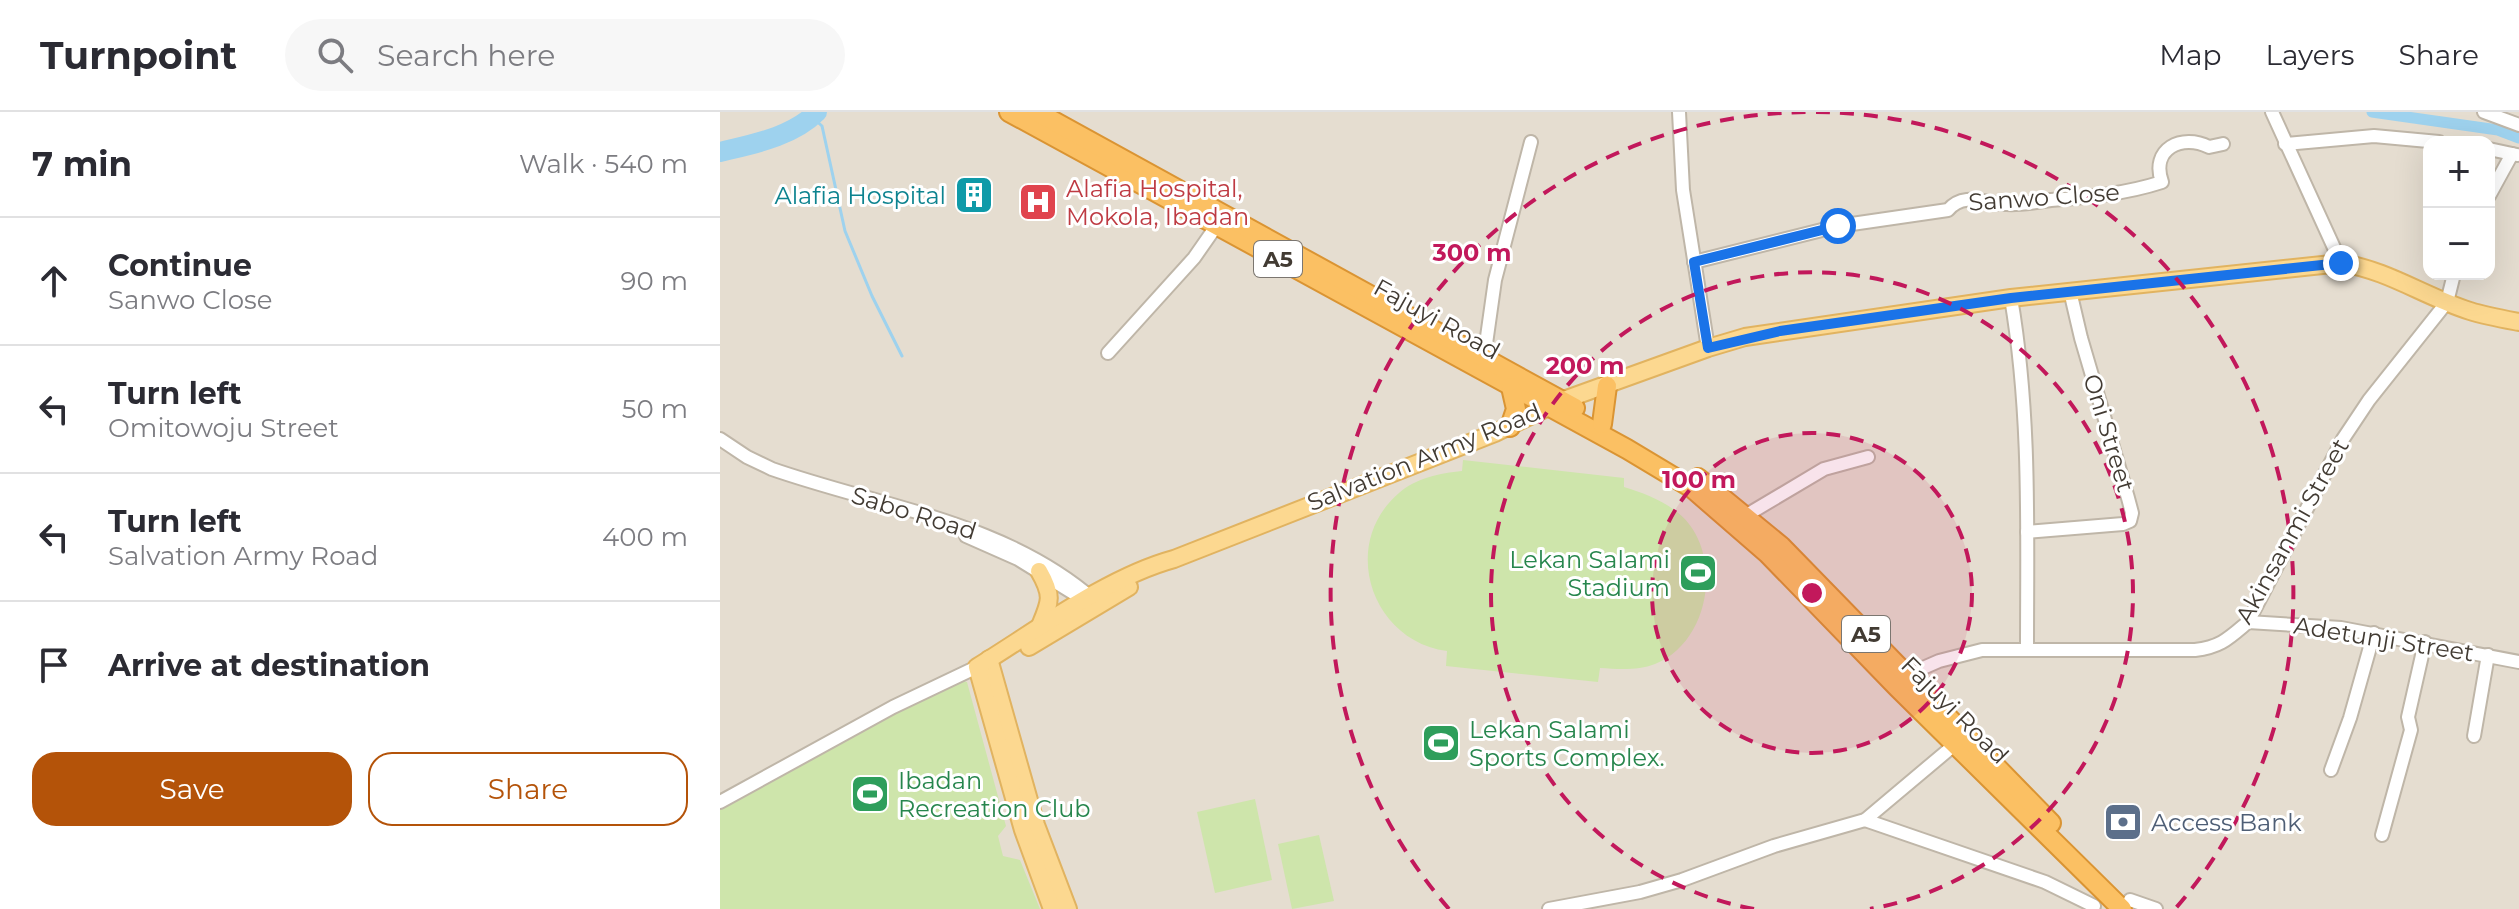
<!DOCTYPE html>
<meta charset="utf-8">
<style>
:root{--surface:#fff;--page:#f7f7f7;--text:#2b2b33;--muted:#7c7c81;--line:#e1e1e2;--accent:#b45309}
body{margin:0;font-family:Montserrat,sans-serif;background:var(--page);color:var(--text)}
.controls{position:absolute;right:24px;top:24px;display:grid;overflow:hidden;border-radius:16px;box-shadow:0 8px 32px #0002}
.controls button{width:72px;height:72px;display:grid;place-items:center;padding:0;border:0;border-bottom:2px solid var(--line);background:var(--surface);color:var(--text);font:40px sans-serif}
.stop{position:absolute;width:24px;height:24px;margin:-18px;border:6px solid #1a73e8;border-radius:50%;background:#fff}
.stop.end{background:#1a73e8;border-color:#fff;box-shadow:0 2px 8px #0008}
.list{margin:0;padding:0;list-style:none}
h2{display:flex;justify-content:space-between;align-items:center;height:104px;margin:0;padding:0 32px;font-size:34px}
h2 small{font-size:26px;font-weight:400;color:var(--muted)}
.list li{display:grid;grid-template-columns:52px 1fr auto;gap:24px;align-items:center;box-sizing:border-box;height:128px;padding:0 32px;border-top:2px solid var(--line)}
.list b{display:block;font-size:30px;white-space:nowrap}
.list p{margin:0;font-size:26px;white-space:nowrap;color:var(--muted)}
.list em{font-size:26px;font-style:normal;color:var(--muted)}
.actions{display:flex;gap:16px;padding:24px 32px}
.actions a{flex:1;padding:18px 0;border:2px solid var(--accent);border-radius:24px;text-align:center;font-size:28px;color:var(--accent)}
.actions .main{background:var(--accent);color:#fff}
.icon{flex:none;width:44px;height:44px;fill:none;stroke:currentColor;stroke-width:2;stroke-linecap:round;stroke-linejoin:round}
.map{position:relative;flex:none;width:1799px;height:797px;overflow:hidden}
header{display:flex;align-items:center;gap:48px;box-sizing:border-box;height:112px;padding:0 40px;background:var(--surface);border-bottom:2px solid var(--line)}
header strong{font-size:38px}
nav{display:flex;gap:44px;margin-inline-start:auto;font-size:28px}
.search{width:560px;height:72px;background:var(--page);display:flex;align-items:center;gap:20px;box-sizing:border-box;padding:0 28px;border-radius:44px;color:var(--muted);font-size:30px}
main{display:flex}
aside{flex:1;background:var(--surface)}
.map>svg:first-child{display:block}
.residential{fill:#e5ddd0;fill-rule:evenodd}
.green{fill:#cee5ab}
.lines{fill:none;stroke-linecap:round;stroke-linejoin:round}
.stream{stroke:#9ed2ee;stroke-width:3}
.canal{stroke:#9ed2ee;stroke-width:11}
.river{stroke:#9ed2ee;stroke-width:20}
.minor-casing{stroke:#bfb6a8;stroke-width:16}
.major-casing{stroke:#e1b360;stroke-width:20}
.highway-casing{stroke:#da9433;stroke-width:22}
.minor{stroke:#fff;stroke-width:12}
.major{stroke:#fcd890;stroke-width:16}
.highway{stroke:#fbc063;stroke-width:18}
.route{stroke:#1a73e8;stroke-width:10}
.ring{fill:none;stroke:#c2185b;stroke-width:4;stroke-dasharray:14 10}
.labels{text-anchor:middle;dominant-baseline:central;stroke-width:6;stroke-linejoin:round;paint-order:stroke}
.shield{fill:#fff;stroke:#7b7670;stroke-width:2}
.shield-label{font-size:22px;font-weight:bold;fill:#423b33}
.health-label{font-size:24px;fill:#be3a42;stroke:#fff;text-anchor:start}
.culture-label{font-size:24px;fill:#0d838f;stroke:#fff;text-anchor:end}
.street-label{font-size:24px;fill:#423b33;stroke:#fff}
.leisure-label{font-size:24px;fill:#27864d;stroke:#fff;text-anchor:start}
.service-label{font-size:24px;fill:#4e5e75;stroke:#fff;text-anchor:start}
.centre{fill:#c2185b;stroke:#fff;stroke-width:4}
.ring-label{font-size:24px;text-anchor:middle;font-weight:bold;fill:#c2185b;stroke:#fff;stroke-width:6;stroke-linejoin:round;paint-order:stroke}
</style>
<header>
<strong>Turnpoint</strong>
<div class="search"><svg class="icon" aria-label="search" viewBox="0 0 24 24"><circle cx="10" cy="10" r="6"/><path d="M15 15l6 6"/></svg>Search here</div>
<nav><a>Map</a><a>Layers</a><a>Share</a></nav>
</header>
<main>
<aside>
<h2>7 min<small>Walk · 540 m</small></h2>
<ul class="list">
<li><svg class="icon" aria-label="ahead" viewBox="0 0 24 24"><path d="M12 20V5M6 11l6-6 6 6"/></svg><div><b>Continue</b><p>Sanwo Close</p></div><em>90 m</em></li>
<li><svg class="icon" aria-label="left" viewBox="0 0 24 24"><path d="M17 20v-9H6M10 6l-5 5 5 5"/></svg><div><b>Turn left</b><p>Omitowoju Street</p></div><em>50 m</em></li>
<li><svg class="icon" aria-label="left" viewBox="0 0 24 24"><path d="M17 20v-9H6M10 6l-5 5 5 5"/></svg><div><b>Turn left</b><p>Salvation Army Road</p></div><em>400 m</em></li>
<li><svg class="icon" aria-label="arrive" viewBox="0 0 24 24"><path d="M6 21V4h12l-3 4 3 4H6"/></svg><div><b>Arrive at destination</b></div></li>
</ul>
<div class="actions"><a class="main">Save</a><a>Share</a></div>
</aside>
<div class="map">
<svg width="1799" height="797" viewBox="0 0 1799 797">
<rect width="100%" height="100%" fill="#f1ece2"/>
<!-- residential -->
<path class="residential" d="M 0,0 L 1799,0 L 1799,797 L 0,797 ZM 1709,30 L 1769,30 L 1769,162 L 1709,162 Z"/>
<!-- green -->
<g class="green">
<path d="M 743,348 L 904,366 L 904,375 C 930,383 961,395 975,421 C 999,464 984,532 935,552 C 918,559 897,557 880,556 L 878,570 L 726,554 L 727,539 C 651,529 619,432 679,381 C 696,366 720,361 742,359 Z"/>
<path d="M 232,566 L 247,570 L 286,714 L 278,724 L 283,744 L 300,748 L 320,797 L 0,797 L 0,697 L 40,670 Z"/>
<path d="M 535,687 L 552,768 L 495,781 L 477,700 Z"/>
<path d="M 599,723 L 614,789 L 572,797 L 558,732 Z"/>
</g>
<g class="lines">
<!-- stream -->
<g class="stream">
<path d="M 92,5 L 102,14 L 125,119 L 152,184 L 182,244"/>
<path d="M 1778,18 L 1779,8"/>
</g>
<!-- canal -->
<path class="canal" d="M 1652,0 L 1778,18 L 1799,26"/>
<!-- river -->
<path class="river" d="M 0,40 C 33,32 72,25 97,0"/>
<defs>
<g id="minor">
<path d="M 959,0 L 963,78 L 988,236"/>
<path d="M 1552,0 L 1621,151"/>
<path d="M 1764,0 L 1799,13"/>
<path d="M 1565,32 L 1654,24 L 1719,30"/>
<path d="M 1769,37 L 1797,43"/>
<path d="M 1769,84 L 1792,42"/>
<path d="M 974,150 L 1118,114 L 1228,98 C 1244,79 1266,92 1287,92 C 1301,93 1316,90 1331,88 C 1369,85 1405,82 1442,70 C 1430,37 1462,21 1489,35 L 1503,32"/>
<path d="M 1291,186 C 1311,303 1307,419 1307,538"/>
<path d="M 388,241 L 474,146 L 497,113"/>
<path d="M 764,246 L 775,168 L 811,30"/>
<path d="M 0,327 L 27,345 L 52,357 C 161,395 285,410 374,488"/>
<path d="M 1025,404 L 1104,357 L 1148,345"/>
<path d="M 1307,420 L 1403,412 L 1410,409 L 1412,401 L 1408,386 L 1361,226 L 1350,179"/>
<path d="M 246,424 L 298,447 L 353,481"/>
<path d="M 1528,510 L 1621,516 L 1799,550"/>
<path d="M 1187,569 L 1203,556 L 1219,549 L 1262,538 L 1475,538 C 1501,535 1509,526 1528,510 L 1623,327 L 1649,288 L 1727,190 L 1734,162"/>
<path d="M 1754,624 L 1768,543"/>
<path d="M 1611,658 L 1630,606 L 1654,521"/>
<path d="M 0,690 L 173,595 L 257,555"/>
<path d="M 1145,708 L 1325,770 L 1374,794"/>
<path d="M 1662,723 L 1691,618 L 1688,605 L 1705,530"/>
<path d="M 1410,788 L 1436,797"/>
<path d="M 829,797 L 920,780 L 962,768 L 1054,734 L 1145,708 L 1239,629"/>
</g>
<g id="major">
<path d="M 319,516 C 330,490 334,485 319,459"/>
<path d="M 309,535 L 409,475"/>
<path d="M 269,547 L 316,713 L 348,797"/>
<path d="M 332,797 L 303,718 L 257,555 C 317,518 388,465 454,447 L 775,321 L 841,289 L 988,236 L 1025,225 L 1291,186 L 1621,151 C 1668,158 1705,185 1750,199 C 1766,204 1783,207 1799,210"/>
</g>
<g id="highway">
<path d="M 289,0 L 907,337 L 972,376 L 1048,442 L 1178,576 L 1402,797"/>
<path d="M 317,0 L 855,296"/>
<path d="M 882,312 L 887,274"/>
<path d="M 790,315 L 796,297 L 791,275"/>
<path d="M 978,366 L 1061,434 L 1331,711"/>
</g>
</defs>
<!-- minor casing -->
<use href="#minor" class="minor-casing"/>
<!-- major casing -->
<use href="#major" class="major-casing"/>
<!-- highway casing -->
<use href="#highway" class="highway-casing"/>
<!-- minor -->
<use href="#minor" class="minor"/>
<!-- major -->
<use href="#major" class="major"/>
<!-- highway -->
<use href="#highway" class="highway"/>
</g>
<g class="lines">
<!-- route -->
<path class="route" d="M 1118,114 L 974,150 L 988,236 L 1060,219 L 1291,186 L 1621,151"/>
</g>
<!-- distance rings -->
<circle cx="1092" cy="481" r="160" fill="#c2185b" fill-opacity=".12"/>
<g class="ring">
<circle cx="1092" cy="481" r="160"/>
<path d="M1034 797A321 321 0 1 1 1150 797"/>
<path d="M729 797A481 481 0 0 1 1088 0M1096 0A481 481 0 0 1 1455 797"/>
</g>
<!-- icons -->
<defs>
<symbol id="building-square" viewBox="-11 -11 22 22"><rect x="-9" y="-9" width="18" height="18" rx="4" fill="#0f9aa8" stroke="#fff"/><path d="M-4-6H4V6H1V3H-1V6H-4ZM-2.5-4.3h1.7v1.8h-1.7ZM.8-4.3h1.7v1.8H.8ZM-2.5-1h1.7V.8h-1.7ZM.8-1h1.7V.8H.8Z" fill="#fff"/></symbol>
<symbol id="hospital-square" viewBox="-11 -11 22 22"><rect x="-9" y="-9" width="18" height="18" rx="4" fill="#e0444e" stroke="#fff"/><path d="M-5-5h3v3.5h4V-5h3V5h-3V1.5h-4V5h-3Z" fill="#fff"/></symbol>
<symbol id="stadium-square" viewBox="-11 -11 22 22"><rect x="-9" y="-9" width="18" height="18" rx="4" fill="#2e9e5b" stroke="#fff"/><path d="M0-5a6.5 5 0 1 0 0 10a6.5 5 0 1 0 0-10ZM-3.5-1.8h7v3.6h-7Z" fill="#fff"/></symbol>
<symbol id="bank-square" viewBox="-11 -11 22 22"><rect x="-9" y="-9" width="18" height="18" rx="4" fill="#5c6f8a" stroke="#fff"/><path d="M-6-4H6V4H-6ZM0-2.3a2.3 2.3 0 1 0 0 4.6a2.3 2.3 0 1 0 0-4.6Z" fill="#fff"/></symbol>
</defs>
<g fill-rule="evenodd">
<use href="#building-square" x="232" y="61" width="44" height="44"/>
<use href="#hospital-square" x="296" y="68" width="44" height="44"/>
<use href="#stadium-square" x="956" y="439" width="44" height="44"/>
<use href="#stadium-square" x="699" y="609" width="44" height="44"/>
<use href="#stadium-square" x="128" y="660" width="44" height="44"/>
<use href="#bank-square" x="1381" y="688" width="44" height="44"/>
</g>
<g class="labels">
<!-- shield labels -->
<g class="shield">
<rect x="534" y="129" width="48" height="36" rx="6"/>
<rect x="1122" y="504" width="48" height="36" rx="6"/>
</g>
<g class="shield-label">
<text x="558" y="147">A5</text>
<text x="1146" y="522">A5</text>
</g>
<!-- health labels -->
<g class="health-label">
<text x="346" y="76">Alafia Hospital,<tspan x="346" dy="28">Mokola, Ibadan</tspan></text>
</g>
<!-- culture labels -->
<g class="culture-label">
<text x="226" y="83">Alafia Hospital</text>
</g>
<!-- street labels -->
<g class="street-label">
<text transform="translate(1324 85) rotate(-4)">Sanwo Close</text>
<text transform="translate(717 207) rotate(29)">Fajuyi Road</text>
<text transform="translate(1389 321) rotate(73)">Oni Street</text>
<text transform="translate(704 345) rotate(-22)">Salvation Army Road</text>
<text transform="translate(194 401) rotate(17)">Sabo Road</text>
<text transform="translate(1572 419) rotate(-61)">Akinsanmi Street</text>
<text transform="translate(1664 527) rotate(9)">Adetunji Street</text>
<text transform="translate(1235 598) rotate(45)">Fajuyi Road</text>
</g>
<!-- leisure labels -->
<g class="leisure-label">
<text x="950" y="447" text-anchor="end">Lekan Salami<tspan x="950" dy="28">Stadium</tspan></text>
<text x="749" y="617">Lekan Salami<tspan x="749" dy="28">Sports Complex.</tspan></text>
<text x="178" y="668">Ibadan<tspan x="178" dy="28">Recreation Club</tspan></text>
</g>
<!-- service labels -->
<g class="service-label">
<text x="1431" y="710">Access Bank</text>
</g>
</g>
<circle cx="1092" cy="481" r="12" class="centre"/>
<g class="ring-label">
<text x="752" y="149">300 m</text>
<text x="865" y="262">200 m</text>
<text x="979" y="376">100 m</text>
</g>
</svg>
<div class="controls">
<button>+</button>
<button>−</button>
</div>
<div class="stop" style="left:1118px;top:114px"></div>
<div class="stop end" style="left:1621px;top:151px"></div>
</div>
</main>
